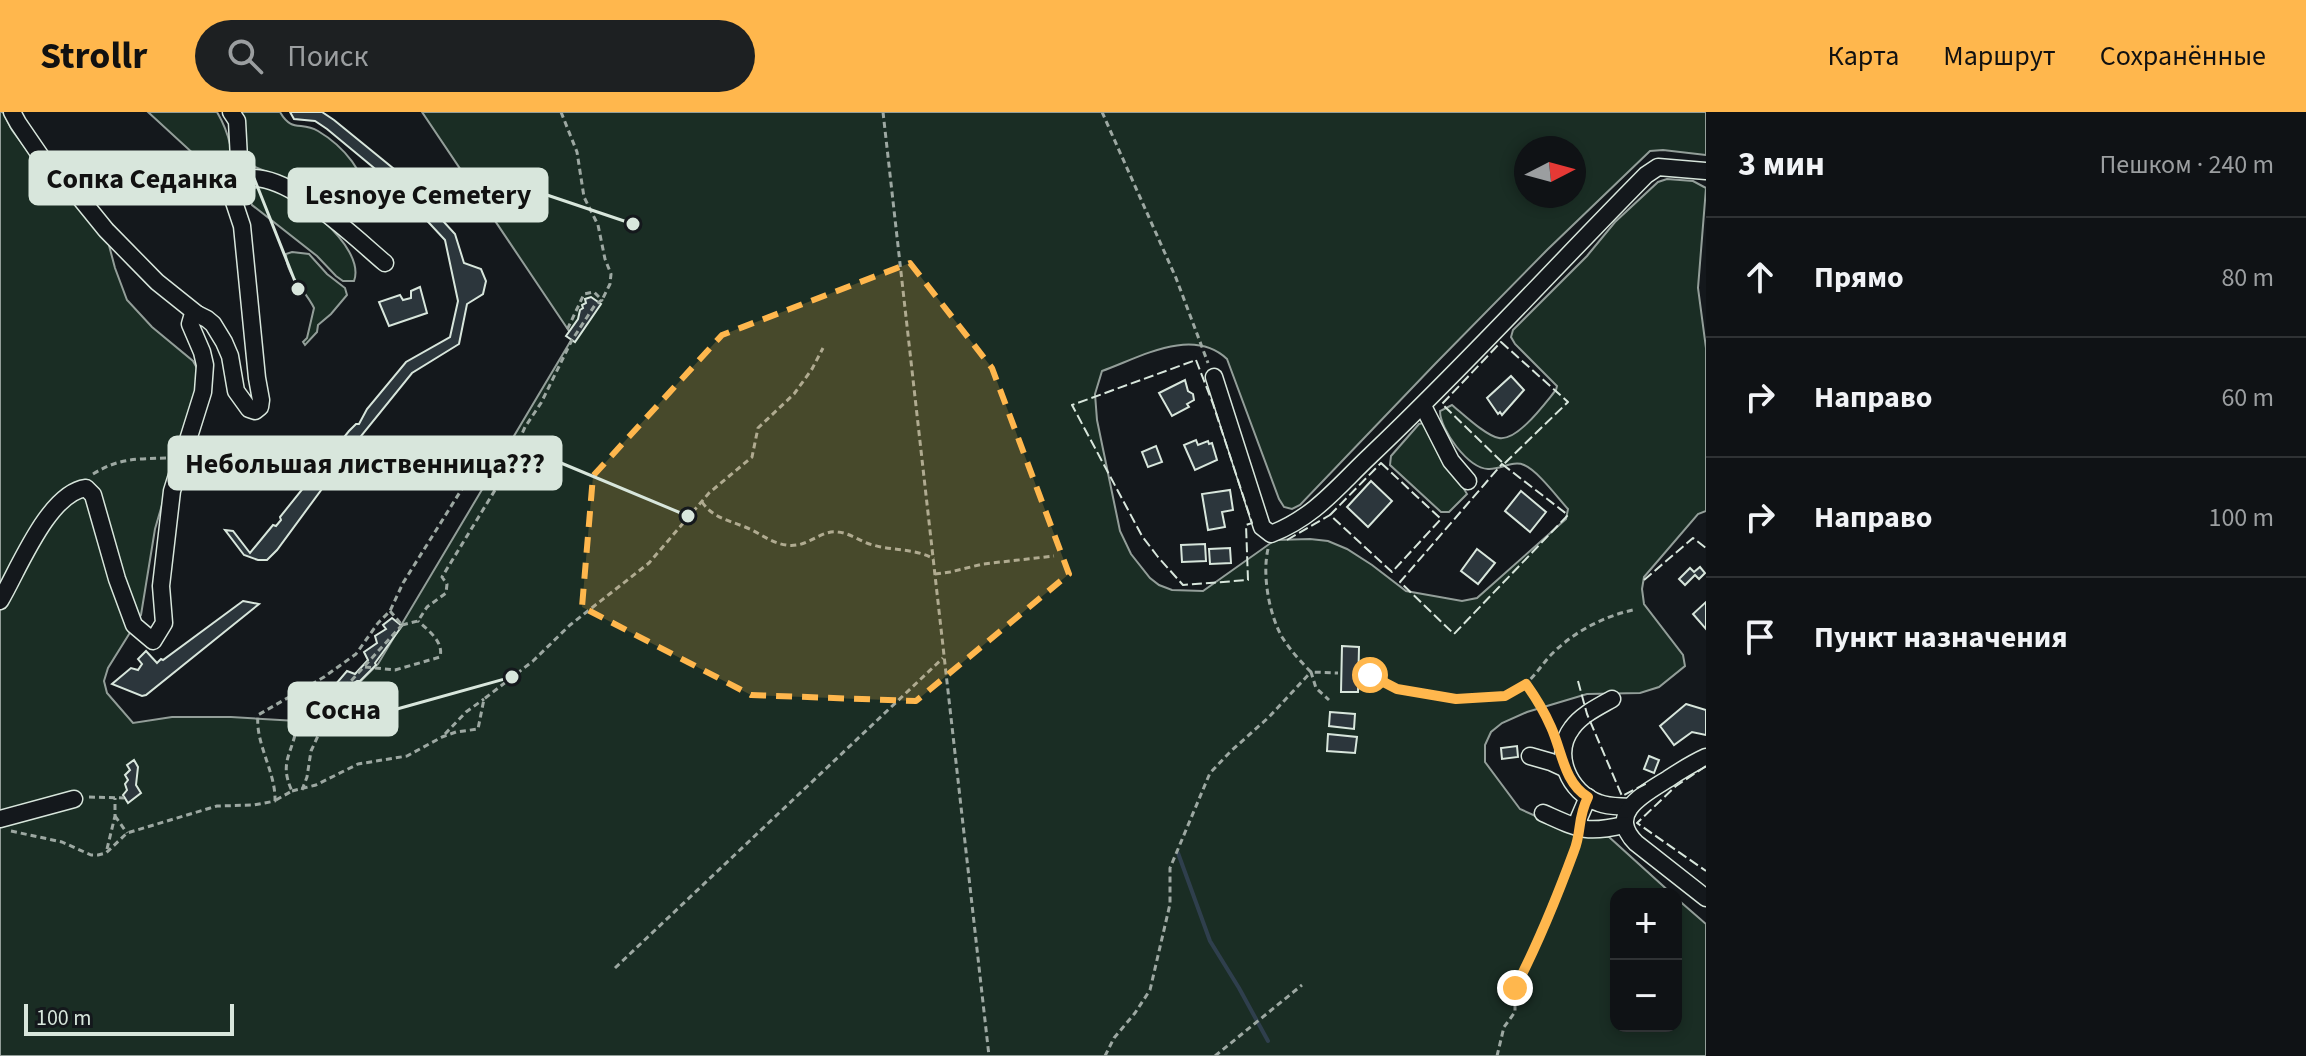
<!DOCTYPE html>
<html lang="ru">
<meta charset="utf-8">
<style>
:root{--surface:#0f1215;--page:#1d2022;--text:#f1f3f6;--muted:#9b9ea0;--line:#2f3234;--accent:#ffb74d}
body{margin:0;font-family:"Source Sans 3",sans-serif;background:var(--page);color:var(--text)}
.controls{position:absolute;right:24px;bottom:24px;display:grid;overflow:hidden;border-radius:16px;box-shadow:0 4px 12px #0003}
.controls button{width:72px;height:72px;display:grid;place-items:center;padding:0;border:0;border-bottom:2px solid var(--line);background:var(--surface);color:var(--text);font:40px sans-serif}
.compass{position:absolute;left:1514px;top:24px;width:72px;height:72px;border-radius:50%;background:var(--surface);box-shadow:0 4px 12px #0003;rotate:84deg}
.scale{position:absolute;left:24px;bottom:20px;width:210px;box-sizing:border-box;padding-left:8px;border:4px solid #d8e6dc;border-top:0;font-size:22px;line-height:28px;white-space:nowrap;color:#d8e6dc;-webkit-text-stroke:6px #14181c;paint-order:stroke}
.stop{position:absolute;width:24px;height:24px;margin:-18px;border:6px solid #ffb74d;border-radius:50%;background:#fff}
.stop.end{background:#ffb74d;border-color:#fff;box-shadow:0 2px 8px #0008}
.list{margin:0;padding:0;list-style:none}
h2{display:flex;justify-content:space-between;align-items:center;height:104px;margin:0;padding:0 32px;font-size:34px}
h2 small{font-size:26px;font-weight:400;color:var(--muted)}
.list li{display:grid;grid-template-columns:52px 1fr auto;gap:24px;align-items:center;box-sizing:border-box;height:120px;padding:0 32px;border-top:2px solid var(--line)}
.list b{display:block;font-size:30px;white-space:nowrap}
.list em{font-size:26px;font-style:normal;color:var(--muted)}
.icon{flex:none;width:44px;height:44px;fill:none;stroke:currentColor;stroke-width:2;stroke-linecap:round;stroke-linejoin:round}
.map{position:relative;flex:none;width:1706px;height:944px;overflow:hidden}
header{display:flex;align-items:center;gap:48px;box-sizing:border-box;height:112px;padding:0 40px;background:var(--accent);color:#111}
header strong{font-size:38px}
nav{display:flex;gap:44px;margin-inline-start:auto;font-size:28px}
.search{width:560px;height:72px;background:var(--page);display:flex;align-items:center;gap:20px;box-sizing:border-box;padding:0 28px;border-radius:44px;color:var(--muted);font-size:30px}
main{display:flex}
aside{flex:1;background:var(--surface)}
.map>svg:first-child{display:block}
.green{fill:#1a2d24;stroke:#939e99;stroke-width:2;fill-rule:evenodd}
.lines{fill:none;stroke-linecap:round;stroke-linejoin:round}
.stream{stroke:#2f3f4d;stroke-width:4}
.building{fill:#2c363c;stroke:#d8e6dc;stroke-width:2}
.minor-casing{stroke:#d8e6dc;stroke-width:19}
.path{stroke:#9da8a2;stroke-width:3;stroke-dasharray:6 4;stroke-linecap:butt}
.minor{stroke:#14181c;stroke-width:16}
.fence{stroke:#d8e6dc;stroke-width:2;stroke-dasharray:10 4;stroke-linecap:butt}
.route{stroke:#ffb74d;stroke-width:10}
.marked{fill:#ffb74d;fill-opacity:0.2;stroke:#ffb74d;stroke-width:6;stroke-dasharray:16 10;stroke-linejoin:round}
.leader{fill:none;stroke:#d8e6dc;stroke-width:3}
.callout-dot{fill:#d8e6dc;stroke:#14181c;stroke-width:3}
.callout{fill:#d8e6dc;stroke:#d8e6dc;stroke-width:3}
.callout-label{font-size:28px;text-anchor:middle;font-weight:bold;fill:#111}
</style>
<header>
<strong>Strollr</strong>
<div class="search"><svg class="icon" aria-label="search" viewBox="0 0 24 24"><circle cx="10" cy="10" r="6"/><path d="M15 15l6 6"/></svg>Поиск</div>
<nav><a>Карта</a><a>Маршрут</a><a>Сохранённые</a></nav>
</header>
<main>
<div class="map">
<svg width="1706" height="944" viewBox="0 0 1706 944">
<rect width="100%" height="100%" fill="#14181c"/>
<!-- green -->
<g class="green">
<path d="M 0,0 L 3,0 L 12,18 L 38,53 L 106,122 L 115,156 L 127,188 L 152,215 L 193,249 L 198,258 L 196,276 L 155,417 L 141,503 L 108,556 L 104,569 L 107,581 L 133,611 L 172,605 L 231,605 L 297,609 L 359,571 L 378,552 L 573,225 L 422,0 L 1706,0 L 1706,43 L 1663,38 L 1650,39 L 1547,138 L 1435,252 L 1300,393 L 1292,397 L 1284,395 L 1279,387 L 1227,247 C 1192,214 1139,246 1102,259 L 1095,282 L 1097,308 L 1120,419 L 1131,442 L 1150,466 L 1159,473 L 1172,478 L 1203,479 L 1275,428 L 1310,427 L 1328,429 L 1347,437 L 1372,453 L 1406,479 L 1462,489 L 1477,486 L 1566,407 L 1568,397 C 1557,385 1538,359 1524,353 C 1513,348 1500,358 1488,357 C 1468,356 1440,318 1440,299 L 1452,293 C 1463,302 1486,324 1499,326 C 1518,329 1545,291 1556,278 L 1557,274 L 1515,232 L 1511,225 L 1513,218 L 1587,144 L 1615,110 L 1658,70 L 1667,67 L 1693,69 L 1706,76 L 1698,176 L 1706,236 L 1706,399 L 1698,402 L 1644,465 L 1642,477 L 1644,492 L 1683,543 L 1685,554 L 1659,575 L 1640,581 L 1587,582 L 1527,600 L 1502,611 L 1491,620 L 1485,633 L 1485,650 L 1520,697 L 1558,714 L 1609,725 L 1672,782 L 1616,782 L 1616,914 L 1676,914 L 1676,786 L 1706,812 L 1706,944 L 0,944 ZM 1526,36 L 1574,36 L 1574,84 L 1526,84 Z"/>
<path d="M 148,0 L 217,0 C 228,19 237,45 228,67 L 222,68 Z"/>
<path d="M 239,0 L 280,0 C 292,21 301,9 318,19 C 340,32 372,63 362,91 C 358,100 357,107 347,109 L 279,65 L 255,55 L 246,39 Z"/>
<path d="M 260,75 C 291,76 367,134 354,169 L 343,169 L 336,164 L 317,144 L 252,93 L 248,85 C 250,78 253,76 260,75 Z"/>
<path d="M 292,140 L 309,142 L 327,162 L 345,176 L 347,183 L 331,202 L 318,213 L 317,220 L 305,233 L 303,230 L 307,226 L 314,196 C 305,177 286,164 286,142 Z"/>
<path d="M 1423,311 L 1428,316 L 1467,382 L 1449,400 L 1441,400 L 1390,353 L 1391,344 L 1419,312 Z"/>
</g>
<g class="lines">
<!-- stream -->
<path class="stream" d="M 1178,741 L 1210,829 L 1239,876 L 1268,929"/>
</g>
<!-- building -->
<g class="building">
<path d="M 290,0 L 322,0 L 334,8 L 399,61 L 455,122 L 464,151 L 481,157 L 486,169 L 483,182 L 467,192 L 459,232 L 412,261 L 361,324 L 277,438 L 267,448 L 258,448 L 244,443 L 225,418 L 233,419 L 250,441 L 273,413 L 276,414 L 281,408 L 280,405 L 349,319 L 356,312 L 359,312 L 367,297 L 406,250 L 450,225 L 458,189 L 445,128 L 391,70 L 327,17 L 315,9 L 294,7 Z"/>
<path d="M 420,175 L 427,201 L 389,214 L 379,190 L 400,183 L 403,188 L 411,186 L 411,179 Z"/>
<path d="M 591,185 L 601,192 L 575,230 L 566,224 L 578,207 L 580,198 L 583,196 L 582,193 L 586,191 L 585,187 Z"/>
<path d="M 1511,264 L 1524,278 L 1502,303 L 1500,300 L 1498,302 L 1487,286 Z"/>
<path d="M 1185,268 L 1188,279 L 1193,282 L 1194,288 L 1187,292 L 1189,295 L 1172,304 L 1159,281 Z"/>
<path d="M 1196,328 L 1198,333 L 1208,329 L 1209,332 L 1212,331 L 1217,348 L 1195,358 L 1184,333 Z"/>
<path d="M 1156,334 L 1162,350 L 1148,355 L 1142,340 Z"/>
<path d="M 1371,369 L 1392,389 L 1368,415 L 1347,395 Z"/>
<path d="M 1230,378 L 1233,398 L 1222,400 L 1225,415 L 1208,418 L 1202,382 Z"/>
<path d="M 1521,379 L 1546,400 L 1530,420 L 1505,399 Z"/>
<path d="M 1205,432 L 1206,449 L 1182,450 L 1181,433 Z"/>
<path d="M 1230,436 L 1231,451 L 1210,452 L 1209,437 Z"/>
<path d="M 1477,437 L 1495,451 L 1478,472 L 1461,459 Z"/>
<path d="M 1700,455 L 1705,461 L 1699,467 L 1695,463 L 1685,473 L 1679,467 L 1690,456 L 1694,460 Z"/>
<path d="M 243,489 L 259,492 L 146,583 L 142,584 L 112,572 L 131,556 L 138,558 L 142,552 L 138,547 L 146,539 L 157,551 L 161,547 L 163,548 Z"/>
<path d="M 1706,490 L 1706,517 L 1693,502 Z"/>
<path d="M 392,506 L 402,514 L 375,551 L 376,553 L 360,569 L 357,569 L 299,606 L 294,599 L 298,592 L 305,594 L 312,583 L 319,584 L 329,571 L 336,572 L 347,559 L 355,562 L 368,548 L 364,540 L 377,531 L 375,524 L 386,517 L 383,513 Z"/>
<path d="M 1342,534 L 1359,535 L 1358,580 L 1341,580 Z"/>
<path d="M 1686,592 L 1706,598 L 1706,623 L 1692,620 L 1674,633 L 1660,614 Z"/>
<path d="M 1330,600 L 1355,602 L 1354,617 L 1329,614 Z"/>
<path d="M 1328,622 L 1357,625 L 1355,641 L 1327,639 Z"/>
<path d="M 1517,634 L 1518,645 L 1502,647 L 1501,636 Z"/>
<path d="M 1649,644 L 1659,648 L 1654,661 L 1644,657 Z"/>
<path d="M 134,648 L 138,655 L 136,673 L 141,681 L 128,691 L 123,683 L 127,678 L 125,672 L 128,668 L 125,663 L 130,658 L 127,653 Z"/>
</g>
<g class="lines">
<defs>
<g id="minor">
<path d="M 12,0 L 18,11 L 44,49 L 76,81 L 106,118 L 157,170 L 197,202 L 207,207 L 213,212 L 224,230 L 230,244 L 236,279 L 249,297 L 255,299 L 260,295 L 261,288 L 257,266 L 242,114 L 233,87 L 232,81 L 239,69 C 279,50 355,126 385,151"/>
<path d="M 231,0 L 237,9 L 239,47 L 244,66"/>
<path d="M 1214,265 L 1262,415 L 1271,422 C 1315,405 1338,374 1371,343 C 1466,253 1554,156 1646,63 L 1658,55 L 1706,59"/>
<path d="M 1423,294 L 1451,349 L 1468,369"/>
<path d="M 0,489 C 18,459 48,381 86,376 L 93,383 L 117,467 L 134,513 L 153,529 L 164,511 L 161,474 L 172,379 L 203,280 L 205,253 L 202,240 L 190,212 L 192,205 L 197,202"/>
<path d="M 1612,587 C 1598,595 1581,603 1572,616 C 1552,642 1569,681 1599,691 C 1609,695 1620,694 1630,695"/>
<path d="M 1530,644 L 1551,650 L 1564,656"/>
<path d="M 1706,645 C 1693,651 1680,659 1668,667 C 1644,682 1606,701 1636,731 L 1706,786"/>
<path d="M 1543,701 C 1579,717 1585,722 1624,713"/>
<path d="M 0,707 L 74,687"/>
<path d="M 1579,716 L 1579,706 L 1588,685"/>
</g>
</defs>
<!-- minor casing -->
<use href="#minor" class="minor-casing"/>
<!-- path -->
<g class="path">
<path d="M 561,0 L 577,40 L 584,85 L 598,113 L 605,147 L 611,162 L 610,172 L 602,188"/>
<path d="M 883,0 L 989,944"/>
<path d="M 1102,0 L 1176,166 L 1208,251"/>
<path d="M 93,362 C 119,346 136,347 166,346"/>
<path d="M 702,390 C 713,406 728,408 745,415 C 763,422 776,436 797,433 C 811,431 823,418 838,420 C 850,421 861,430 873,433 C 893,439 915,436 934,447"/>
<path d="M 1268,437 C 1262,463 1269,502 1282,525 C 1290,538 1301,550 1311,560 L 1338,561"/>
<path d="M 935,462 L 950,460 L 983,452 L 1054,444"/>
<path d="M 390,499 L 402,513"/>
<path d="M 402,513 L 418,509 L 427,495 L 446,481 L 447,472 L 442,465 L 503,365 L 525,315 L 541,291 L 572,228 L 595,193 L 602,188 L 594,180 L 584,182 L 567,218"/>
<path d="M 365,555 L 395,558 L 440,545 C 444,530 429,519 418,509"/>
<path d="M 1370,563 C 1378,567 1388,574 1397,577 C 1423,586 1495,592 1519,577 C 1531,569 1539,557 1548,546 C 1570,522 1601,505 1633,498"/>
<path d="M 1526,572 L 1541,593 L 1553,620"/>
<path d="M 445,622 L 466,600 L 484,587"/>
<path d="M 302,678 L 307,665 L 311,639 L 323,613"/>
<path d="M 292,679 L 316,673 L 358,652 L 407,644 L 442,625 L 456,620 L 478,617 L 484,587 L 533,549 L 570,513 L 649,451 L 709,381 L 752,345 L 758,316 L 794,282 L 812,257 L 823,236"/>
<path d="M 89,685 L 124,686"/>
<path d="M 276,688 L 292,679 C 277,647 296,640 297,607 L 307,622 L 313,621 L 325,609 L 323,586 L 350,570 L 402,513"/>
<path d="M 115,704 L 127,721"/>
<path d="M 11,719 L 62,730 L 91,743 L 98,743 L 106,741 L 127,721 L 217,694 L 254,693 L 275,689 C 276,660 255,632 258,603 L 324,565 L 356,542 L 378,511 L 390,499 L 403,471 L 465,372 L 482,358 L 491,355 L 503,365"/>
<path d="M 107,737 L 115,704 L 115,686"/>
<path d="M 615,856 L 943,546"/>
<path d="M 1105,944 L 1114,926 L 1135,901 L 1150,878 L 1170,792 L 1170,756 L 1210,661 L 1231,639 L 1269,605 L 1311,560 L 1316,576 L 1329,588"/>
<path d="M 1215,944 L 1302,873"/>
<path d="M 1497,944 L 1504,915 L 1515,900 L 1515,876 L 1525,856 L 1577,729"/>
</g>
<!-- minor -->
<use href="#minor" class="minor"/>
<!-- fence -->
<g class="fence">
<path d="M 1501,230 L 1568,290 L 1504,352 L 1442,292 Z"/>
<path d="M 1196,248 L 1213,292 L 1252,411 L 1246,413 L 1248,468 L 1183,473 L 1158,445 L 1142,424 L 1072,293 Z"/>
<path d="M 1381,351 L 1441,407 L 1392,460 L 1330,403 Z"/>
<path d="M 1502,352 L 1568,403 L 1454,522 L 1400,470 Z"/>
<path d="M 1287,428 L 1330,403"/>
<path d="M 1644,468 L 1693,426 L 1706,436"/>
<path d="M 1578,569 L 1587,602 L 1622,684 L 1649,670"/>
<path d="M 1706,654 L 1676,674 L 1637,711 L 1706,759"/>
</g>
</g>
<g class="lines">
<!-- route -->
<path class="route" d="M 1370,563 L 1397,577 L 1456,587 L 1505,584 L 1526,572 C 1536,586 1544,599 1551,615 C 1562,639 1564,671 1588,685 C 1577,707 1582,719 1574,739 C 1557,785 1538,832 1515,876"/>
</g>
<!-- marked area -->
<path class="marked" d="M 910,151 L 992,256 L 1069,462 L 916,589 L 751,583 L 582,495 L 593,364 L 722,223 Z"/>
<!-- callouts -->
<path class="leader" d="M298 177L254 66M633 112L547 83M688 404L561 351M512 565L397 597"/>
<g class="callout-dot">
<circle cx="298" cy="177" r="8"/>
<circle cx="633" cy="112" r="8"/>
<circle cx="688" cy="404" r="8"/>
<circle cx="512" cy="565" r="8"/>
</g>
<g class="callout">
<rect x="30" y="40" width="224" height="52" rx="8"/>
<rect x="289" y="57" width="258" height="52" rx="8"/>
<rect x="169" y="325" width="392" height="52" rx="8"/>
<rect x="289" y="571" width="108" height="52" rx="8"/>
</g>
<g class="callout-label">
<text x="142" y="76">Сопка Седанка</text>
<text x="418" y="92">Lesnoye Cemetery</text>
<text x="365" y="361">Небольшая лиственница???</text>
<text x="343" y="607">Сосна</text>
</g>
</svg>
<div class="controls">
<button>+</button>
<button>−</button>
</div>
<svg class="compass" viewBox="-18 -18 36 36"><path d="M0-13l5 13h-10z" fill="#e53935"/><path d="M0 13l5-13h-10z" fill="#9b9ea0"/></svg>
<div class="scale">100 m</div>
<div class="stop" style="left:1370px;top:563px"></div>
<div class="stop end" style="left:1515px;top:876px"></div>
</div>
<aside>
<h2>3 мин<small>Пешком · 240 m</small></h2>
<ul class="list">
<li><svg class="icon" aria-label="ahead" viewBox="0 0 24 24"><path d="M12 20V5M6 11l6-6 6 6"/></svg><div><b>Прямо</b></div><em>80 m</em></li>
<li><svg class="icon" aria-label="right" viewBox="0 0 24 24"><path d="M7 20v-9h11M14 6l5 5-5 5"/></svg><div><b>Направо</b></div><em>60 m</em></li>
<li><svg class="icon" aria-label="right" viewBox="0 0 24 24"><path d="M7 20v-9h11M14 6l5 5-5 5"/></svg><div><b>Направо</b></div><em>100 m</em></li>
<li><svg class="icon" aria-label="arrive" viewBox="0 0 24 24"><path d="M6 21V4h12l-3 4 3 4H6"/></svg><div><b>Пункт назначения</b></div></li>
</ul>
</aside>
</main>
